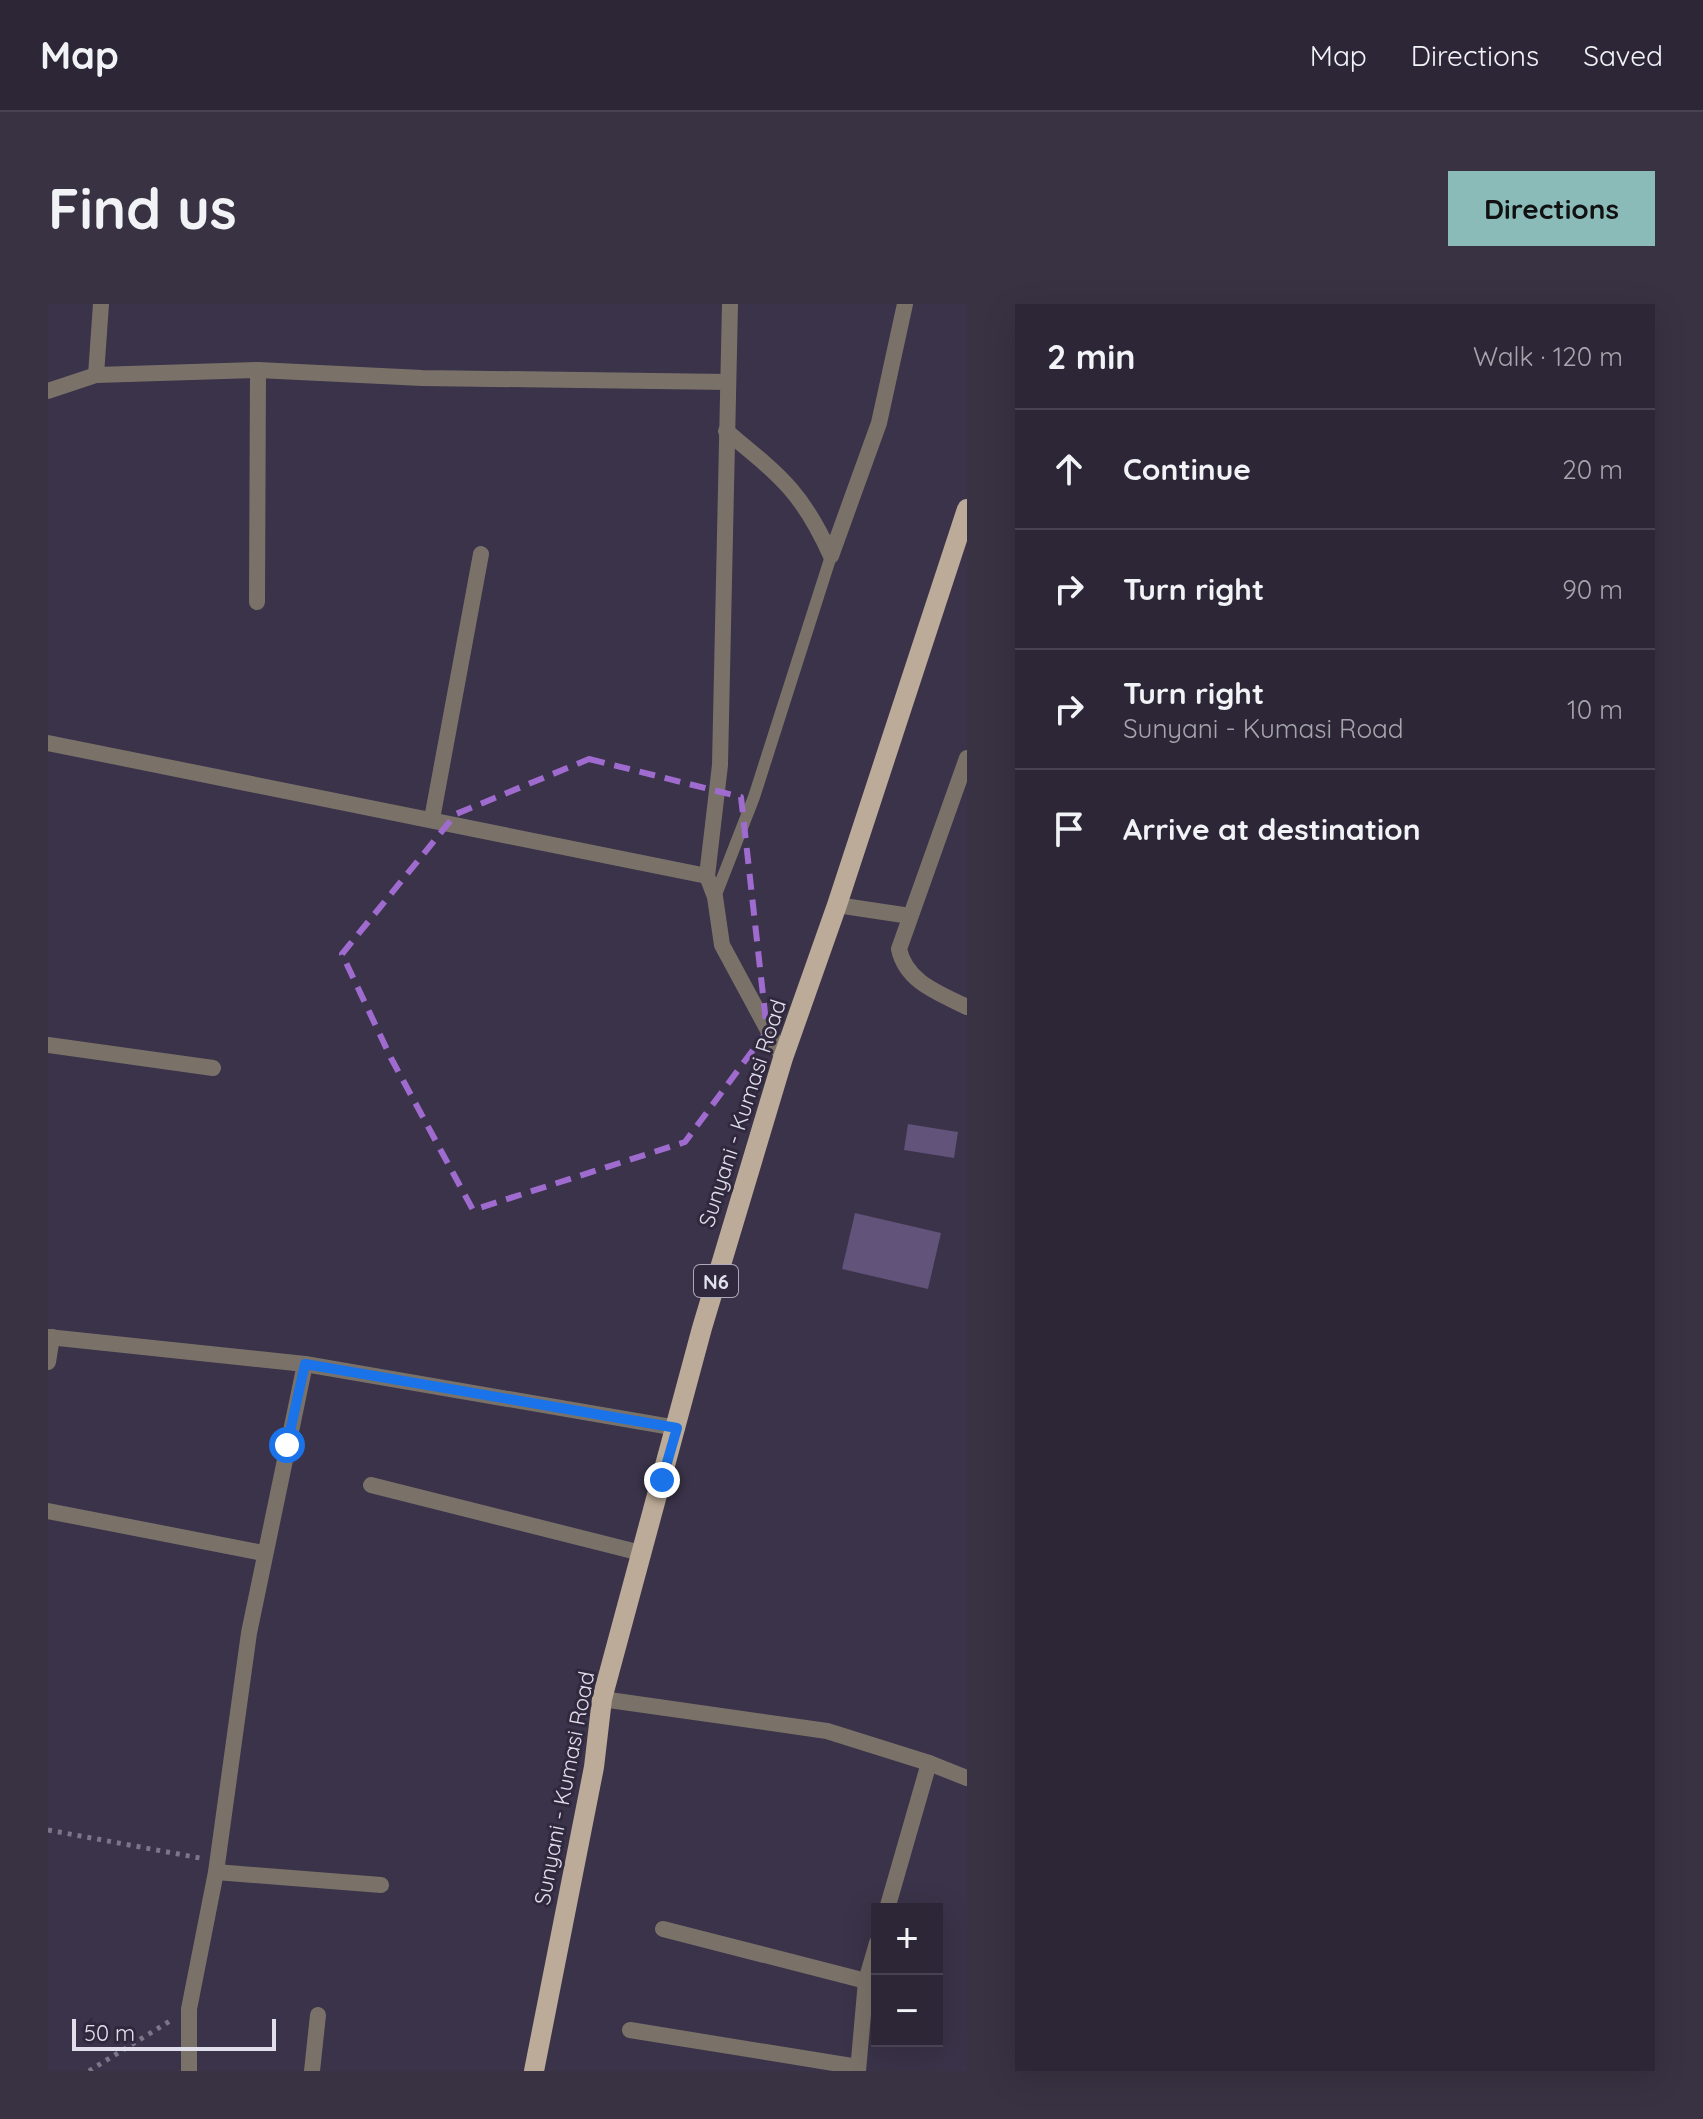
<!DOCTYPE html>
<html lang="en">
<head>
<meta charset="utf-8">
<style>
	body { margin:0; font-family:Quicksand,sans-serif; background:#383242; color:#f1f3f6 }
	.controls { position:absolute; right:24px; bottom:24px; display:grid; overflow:hidden; border-radius:0px; box-shadow:0 8px 32px #0002 }
	.controls button { width:72px; height:72px; display:grid; place-items:center; padding:0; border:0; border-bottom:2px solid #484352; background:#2c2637; color:#f1f3f6; font:40px sans-serif }
	.scale { position:absolute; left:24px; bottom:20px; width:204px; box-sizing:border-box; padding-left:8px; border:4px solid #e2dfed; border-top:0; font-size:22px; line-height:28px; white-space:nowrap; color:#e2dfed; -webkit-text-stroke:6px #30293e; paint-order:stroke }
	.stop { position:absolute; width:24px; height:24px; margin:-18px; border:6px solid #1a73e8; border-radius:50%; background:#fff }
	.stop.end { background:#1a73e8; border-color:#fff; box-shadow:0 2px 8px #0008 }
	.list { margin:0; padding:0; list-style:none }
	h2 { display:flex; justify-content:space-between; align-items:center; height:104px; margin:0; padding:0 32px; font-size:34px }
	h2 small { font-size:26px; font-weight:400; color:#a6a5ad }
	.list li { display:grid; grid-template-columns:52px 1fr auto; gap:24px; align-items:center; box-sizing:border-box; height:120px; padding:0 32px; border-top:2px solid #484352 }
	.list b { display:block; font-size:30px; white-space:nowrap }
	.list p { margin:0; font-size:26px; white-space:nowrap; color:#a6a5ad }
	.list em { font-size:26px; font-style:normal; color:#a6a5ad }
	.icon { flex:none; width:44px; height:44px; fill:none; stroke:currentColor; stroke-width:2; stroke-linecap:round; stroke-linejoin:round }
	.map { position:relative; flex:none; width:919px; height:1767px; overflow:hidden; border-radius:0px }
	header { display:flex; align-items:center; gap:48px; box-sizing:border-box; height:112px; padding:0 40px; background:#2c2637; border-bottom:2px solid #484352 }
	header strong { font-size:38px }
	nav { display:flex; gap:44px; margin-inline-start:auto; font-size:28px }
	.intro { display:flex; align-items:center; justify-content:space-between; box-sizing:border-box; height:192px; padding:0 48px }
	h1 { margin:0; font-size:56px }
	.button { padding:20px 36px; border-radius:0px; background:#8bbbb9; color:#111; font-size:28px; font-weight:700 }
	main { display:flex; gap:48px; padding:0 48px }
	aside { flex:1; background:#2c2637; border-radius:0px; box-shadow:0 8px 32px #0002 }
	.map>svg:first-child { display:block }
	.building { fill:#615379 }
	.lines { fill:none; stroke-linecap:round; stroke-linejoin:round }
	.path { stroke:#7c7689; stroke-width:5; stroke-dasharray:4 6; stroke-linecap:butt }
	.lane { stroke:#7a7269; stroke-width:12 }
	.street { stroke:#7a7269; stroke-width:16 }
	.primary { stroke:#bcab98; stroke-width:20 }
	.route { stroke:#1a73e8; stroke-width:10 }
	.marked { fill:none; stroke:#9f6bcf; stroke-width:6; stroke-dasharray:16 10; stroke-linejoin:round }
	.labels { text-anchor:middle; dominant-baseline:central; stroke-width:6; stroke-linejoin:round; paint-order:stroke }
	.shield { fill:#30293e; stroke:#ada8b8; stroke-width:2 }
	.shield-label { font-size:20px; font-weight:bold; fill:#e2dfed }
	.street-label { font-size:22px; fill:#e2dfed; stroke:#30293e }
</style>
</head>
<body>
<header>
<strong>Map</strong>
<nav><a>Map</a><a>Directions</a><a>Saved</a></nav>
</header>
<div class="intro"><h1>Find us</h1><a class="button">Directions</a></div>
<main>
<div class="map">
<svg width="919" height="1767" viewBox="0 0 919 1767">
	<rect width="100%" height="100%" fill="#3a3349"/>
	<g class="building">
		<path d="M860 820 910 828 906 854 856 846Z"/>
		<path d="M807 909 893 929 880 985 794 965Z"/>
	</g>
	<g class="lines">
		<g class="path">
			<path d="M0 1526 152 1554"/>
			<path d="M41 1767 122 1717"/>
		</g>
		<path class="lane" d="M667 593 706 493 783 252"/>
		<g class="street">
			<path d="M682 0 672 461 659 572 667 593 674 641 735 754"/>
			<path d="M48 71 53 0"/>
			<path d="M0 87 48 71 210 66 374 74 680 78"/>
			<path d="M678 127C731 171 754 187 783 252L831 119 857 0"/>
			<path d="M209 298 210 66"/>
			<path d="M0 439 659 572"/>
			<path d="M919 454 851 645C858 678 891 689 919 703"/>
			<path d="M384 515 433 250"/>
			<path d="M789 601 862 612"/>
			<path d="M0 741 165 764"/>
			<path d="M0 1033 257 1060 629 1124"/>
			<path d="M0 1058 4 1033"/>
			<path d="M323 1181 593 1249"/>
			<path d="M0 1207 215 1249"/>
			<path d="M554 1395 779 1427 881 1459 839 1605"/>
			<path d="M881 1459 919 1474"/>
			<path d="M168 1568 333 1581"/>
			<path d="M615 1625 818 1677"/>
			<path d="M582 1726 810 1763"/>
			<path d="M141 1767V1705L168 1568 201 1329 257 1060"/>
			<path d="M264 1767 270 1711"/>
			<path d="M810 1767 818 1677 829 1639"/>
		</g>
		<path class="primary" d="M486 1767 546 1463 554 1395 654 1024 735 754 789 601 919 205"/>
	</g>
	<g class="lines">
		<path class="route" d="M239 1141 257 1060 629 1124 614 1176"/>
	</g>
	<path class="marked" d="M541 455 693 493 719 727 637 838 425 906 343 754 294 650 408 510Z"/>
	<g class="labels">
		<rect class="shield" x="646" y="961" width="44" height="32" rx="6"/>
		<g class="shield-label">
			<text x="668" y="977">N6</text>
		</g>
		<g class="street-label">
			<text transform="translate(694 809) rotate(-72)">Sunyani - Kumasi Road</text>
			<text transform="translate(516 1484) rotate(-79)">Sunyani - Kumasi Road</text>
		</g>
	</g>
</svg>
<div class="controls">
<button>+</button>
<button>−</button>
</div>
<div class="scale">50 m</div>
<div class="stop" style="left:239px;top:1141px"></div>
<div class="stop end" style="left:614px;top:1176px"></div>
</div>
<aside>
<h2>2 min<small>Walk · 120 m</small></h2>
<ul class="list">
<li><svg class="icon" aria-label="ahead" viewBox="0 0 24 24"><path d="M12 20V5M6 11l6-6 6 6"/></svg><div><b>Continue</b></div><em>20 m</em></li>
<li><svg class="icon" aria-label="right" viewBox="0 0 24 24"><path d="M7 20v-9h11M14 6l5 5-5 5"/></svg><div><b>Turn right</b></div><em>90 m</em></li>
<li><svg class="icon" aria-label="right" viewBox="0 0 24 24"><path d="M7 20v-9h11M14 6l5 5-5 5"/></svg><div><b>Turn right</b><p>Sunyani - Kumasi Road</p></div><em>10 m</em></li>
<li><svg class="icon" aria-label="arrive" viewBox="0 0 24 24"><path d="M6 21V4h12l-3 4 3 4H6"/></svg><div><b>Arrive at destination</b></div></li>
</ul>
</aside>
</main>
</body>
</html>
